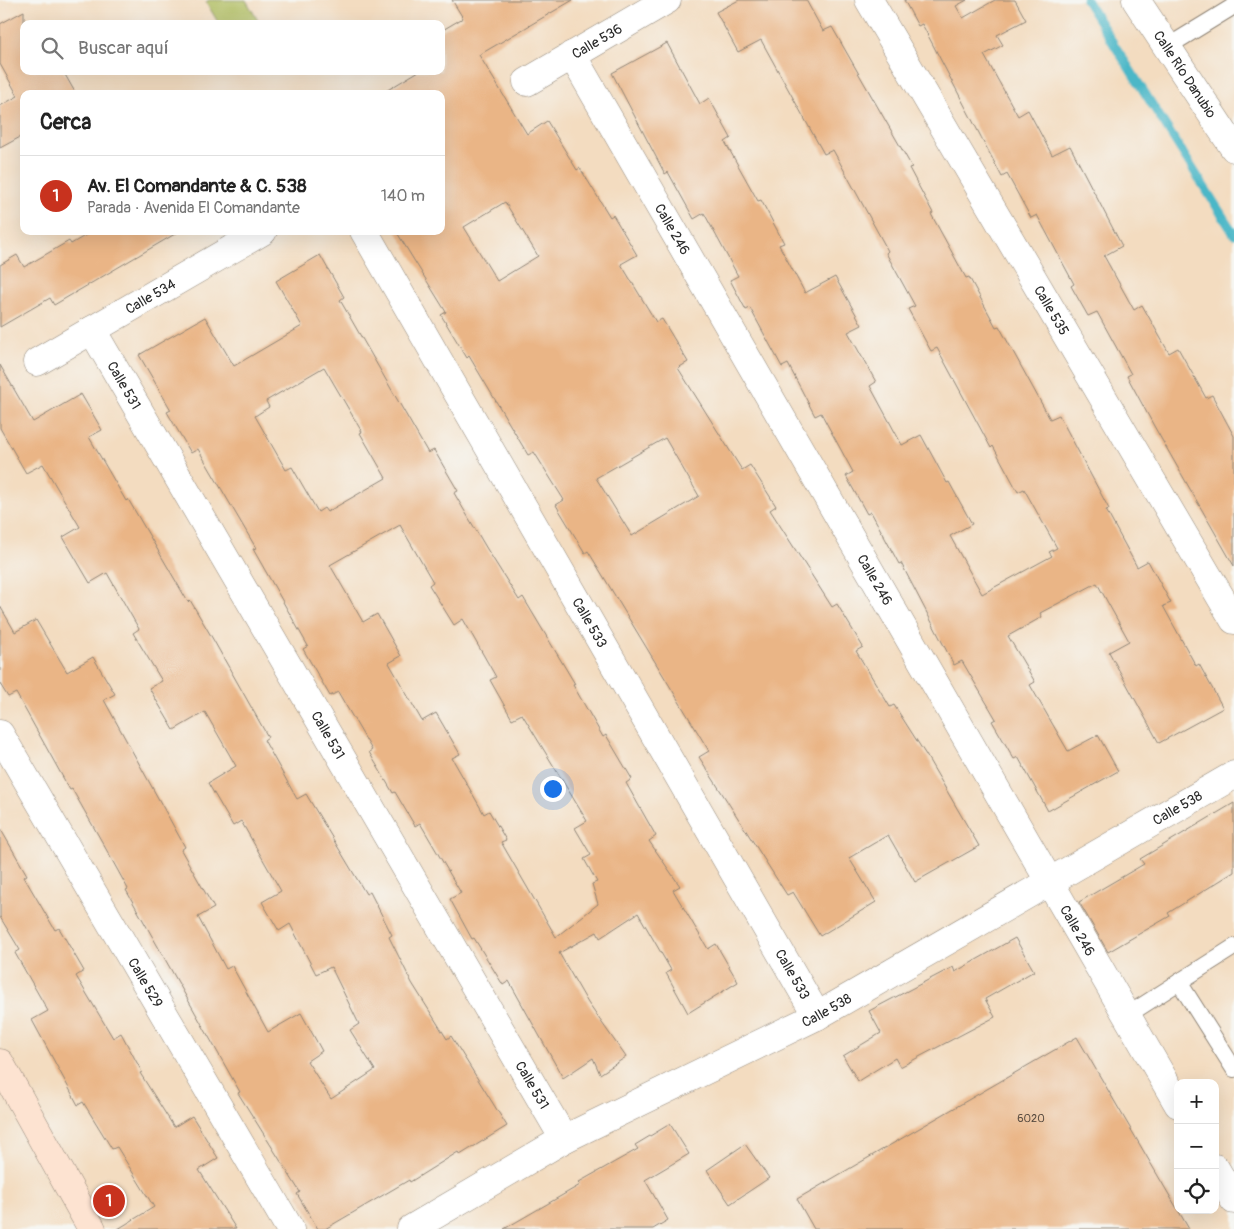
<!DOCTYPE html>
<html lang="es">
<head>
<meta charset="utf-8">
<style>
	body { margin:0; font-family:Pangolin,sans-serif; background:#f6f6f6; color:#222 }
	.controls { position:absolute; right:15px; bottom:15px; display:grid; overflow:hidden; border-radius:10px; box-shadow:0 5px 20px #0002 }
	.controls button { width:45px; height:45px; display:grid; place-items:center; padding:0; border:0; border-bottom:1px solid #e0e0e0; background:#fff; color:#222; font:25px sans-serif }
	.you { position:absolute; left:552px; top:788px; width:18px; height:18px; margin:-12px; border:4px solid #fff; border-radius:50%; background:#1a73e8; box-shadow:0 0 0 8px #1a73e833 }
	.badge { display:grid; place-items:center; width:32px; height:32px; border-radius:50%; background:#c8321e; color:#fff; font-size:16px; font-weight:700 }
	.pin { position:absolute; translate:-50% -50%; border:2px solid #fff; box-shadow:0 1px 5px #0006 }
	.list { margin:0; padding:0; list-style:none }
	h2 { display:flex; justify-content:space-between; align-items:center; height:65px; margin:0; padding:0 20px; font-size:21px }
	h2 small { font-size:16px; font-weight:400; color:#767676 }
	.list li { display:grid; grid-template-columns:32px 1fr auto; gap:15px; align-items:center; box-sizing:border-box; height:80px; padding:0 20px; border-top:1px solid #e0e0e0 }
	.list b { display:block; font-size:19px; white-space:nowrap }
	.list p { margin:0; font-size:16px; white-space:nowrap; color:#767676 }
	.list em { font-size:16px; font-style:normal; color:#767676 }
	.icon { flex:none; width:28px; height:28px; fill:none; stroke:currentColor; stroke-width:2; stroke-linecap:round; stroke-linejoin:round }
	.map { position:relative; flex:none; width:1234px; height:1229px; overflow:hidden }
	.search { position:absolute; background:#fff; box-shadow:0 5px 20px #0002; left:20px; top:20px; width:425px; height:55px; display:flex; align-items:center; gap:12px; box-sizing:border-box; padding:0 18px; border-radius:10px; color:#767676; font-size:19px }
	.panel { position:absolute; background:#fff; box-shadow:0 5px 20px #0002; left:20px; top:90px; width:425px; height:145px; border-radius:10px }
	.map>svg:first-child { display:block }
	.green { fill:#aebb5d; stroke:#6c7344 }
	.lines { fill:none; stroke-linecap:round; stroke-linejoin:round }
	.stream { stroke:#4bb7c7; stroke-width:9 }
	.building { fill:#eab586; fill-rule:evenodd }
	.lane-casing { stroke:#8f8476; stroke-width:18 }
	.street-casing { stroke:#8f8476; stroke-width:29 }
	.secondary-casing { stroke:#8f8476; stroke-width:29 }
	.lane { stroke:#fff; stroke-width:16 }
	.street { stroke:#fff; stroke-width:28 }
	.secondary { stroke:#fde3d1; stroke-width:28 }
	.labels { text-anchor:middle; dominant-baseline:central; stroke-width:4; stroke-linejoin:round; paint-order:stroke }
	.number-label { font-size:11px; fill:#5b4e42 }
	.street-label { font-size:14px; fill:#2b2b2b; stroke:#f6f6f2 }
</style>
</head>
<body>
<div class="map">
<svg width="1234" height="1229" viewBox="0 0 1234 1229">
	<rect width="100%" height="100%" fill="#f6f6f2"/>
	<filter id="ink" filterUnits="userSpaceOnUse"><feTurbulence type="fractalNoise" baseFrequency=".02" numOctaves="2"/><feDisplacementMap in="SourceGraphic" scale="10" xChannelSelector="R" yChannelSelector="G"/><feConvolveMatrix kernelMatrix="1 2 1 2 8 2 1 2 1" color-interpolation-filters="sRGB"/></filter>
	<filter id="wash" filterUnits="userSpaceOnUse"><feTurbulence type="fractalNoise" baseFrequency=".0096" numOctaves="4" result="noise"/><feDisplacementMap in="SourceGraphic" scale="20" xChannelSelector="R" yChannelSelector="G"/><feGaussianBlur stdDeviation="1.12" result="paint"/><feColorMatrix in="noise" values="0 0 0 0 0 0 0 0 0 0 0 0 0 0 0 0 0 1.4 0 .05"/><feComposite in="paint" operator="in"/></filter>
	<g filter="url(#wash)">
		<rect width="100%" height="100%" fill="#f3dcc0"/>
		<path class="green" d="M209 0H246L260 24H219L206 2Z"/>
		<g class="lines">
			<path class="stream" d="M1086 0 1234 234"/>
		</g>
		<g id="blocks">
			<g class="building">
				<path d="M452 0H573L479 55 527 134 547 121 577 170 580 168 610 217 613 215 637 255 621 264 656 322 662 319 688 362 678 368 742 470 750 465 776 506 770 510 832 607 837 604 863 647 856 651 890 707 894 705 926 755 979 846 915 882 888 835 849 858 876 902 820 936 793 892 787 895 699 757 709 751 588 551 585 553 556 505 564 500 534 452 528 455 469 356 467 358 441 315 446 312 396 231H441V94H381L419 71H441V31L463 18ZM505 202 538 256 497 281 464 227ZM665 438 699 496 632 536 596 478Z"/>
				<path d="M739 0H806L823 31 832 27 912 167 909 168 933 213 931 214 966 278 969 277 996 327 999 326 1050 419 1059 415 1109 509 1106 510 1137 567 1148 561 1171 603 1163 606 1196 666 1199 664 1223 708 1159 743 1109 652 1129 641 1097 583 1040 613 1042 617 1008 636 1035 682 1030 685 1068 751 1098 735 1118 771 1048 811 1018 757 1014 759 992 721 996 719 962 661 954 665 901 563 899 564 871 512 867 514 846 476 853 472 821 413 815 416 788 364 782 367 750 308 746 310 730 280 738 276 704 213 694 219 668 172 665 174 612 73 667 43 700 104 709 98 731 138 725 142 758 201 761 200 784 243 779 245 805 293 835 277 862 325 848 332 876 382 870 386 902 445 921 435 947 483 949 482 972 524 950 536 982 594 1052 556 1049 552 1057 548 1024 489 1018 492 993 446 991 448 937 348 931 351 908 309 915 306 886 253 888 251 833 150 824 154 761 40 738 52 716 12Z"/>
				<path d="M904 0H967L956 6 963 18 995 0H1015L1026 20 997 35 1003 45 984 55 1018 116 1028 110 1052 155 1070 146 1122 246 1104 256 1134 310 1142 305 1169 353 1178 348 1206 398 1212 395 1234 436V566L1154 426 1127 376 1131 374 1097 312 1088 316 1071 286 1074 284 1037 215 1031 218 1007 174 1002 177 922 24 918 26Z"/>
				<path d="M24 11V71H63L76 94H24V135L0 148V106L18 96 0 64V24Z"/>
				<path d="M93 231H180L54 305 50 298 0 327V265L17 255 24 267 69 241 71 244Z"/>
				<path d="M320 255 344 297 340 300 428 453 434 450 458 491 454 493 487 549 519 600 523 597 575 684 573 685 603 737 606 735 632 779 626 783 656 836 649 841 680 886 673 890 708 949 716 944 738 982 688 1013 666 973 671 970 638 913 600 938 597 932 559 953 588 1003 626 1057 600 1074 593 1058 563 1078 509 981 503 985 474 938 472 939 450 899 461 893 420 823 415 826 395 792 393 793 369 752 372 750 338 692 330 696 303 649 308 646 253 549 256 548 198 449 191 453 167 412 171 410 139 355 205 317 234 366 302 326 276 281ZM324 367 362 432 360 433 386 478 327 512 324 508 318 512 292 467 286 470 255 416 269 407 266 401ZM400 525 433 582 429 585 454 625 463 619 496 677 490 680 512 719 522 714 587 821 575 828 591 855 584 859 597 882 592 884 598 904 556 937 501 842 506 840 489 811 484 814 452 758 460 754 436 713 422 721 389 663 401 656 377 614 363 622 330 565Z"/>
				<path d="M0 365 33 422 81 394 102 430 89 437 126 501 128 499 188 602 190 600 214 641 268 737 264 740 297 799 306 794 366 894 370 892 392 935 389 937 412 983 447 1039 451 1036 507 1126 460 1155 458 1152 410 1182 409 1180 325 1229H318L297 1194 300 1192 238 1093 240 1092 126 890 128 889 101 840 72 789 70 790 16 693 8 697 0 684V606L15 632 36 620 67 672 93 657 115 694 104 700 185 847 181 850 214 908 198 917 226 969 232 966 268 1032 301 1013 322 1051 307 1061 331 1099 375 1070 350 1030 359 1024 331 967 316 974 290 924 279 931 262 902 281 891 241 821 233 826 208 783 236 766 205 712 174 730 149 688 162 681 133 633 139 629 107 573 90 583 63 537 80 527 43 464 26 473 0 428Z"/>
				<path d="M1234 803V872L1168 913 1170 916 1108 952 1079 902 1144 864 1140 859Z"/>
				<path d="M0 828 27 875 24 877 55 930 59 928 84 971 76 976 113 1038 121 1033 142 1072 140 1073 174 1127 192 1116 218 1158 199 1170 236 1229H118L154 1207 117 1147 112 1149 83 1102 78 1105 32 1020 48 1011 15 953 20 950 0 917Z"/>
				<path d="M1015 938 1034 971 985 999 995 1017 900 1067 895 1058 858 1081 843 1056 881 1033 869 1011 953 967 955 972Z"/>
				<path d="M1077 1037 1189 1229H814L797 1199Z"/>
				<path d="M670 1124 689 1154 645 1180 668 1220 653 1229H504L580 1185 579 1182 638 1149 635 1145Z"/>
				<path d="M745 1144 769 1178 730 1204 707 1170Z"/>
			</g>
		</g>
	</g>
	<g filter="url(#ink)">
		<use href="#blocks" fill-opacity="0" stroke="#8f8476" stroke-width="1"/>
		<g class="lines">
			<defs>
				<g id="lane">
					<path d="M1167 47 1234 6"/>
					<path d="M1179 982 1234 947"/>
					<path d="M1126 1016 1179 982 1234 1069"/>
				</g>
				<g id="street">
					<path id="s1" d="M869 0 1234 620"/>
					<path id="s2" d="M1136 0 1234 148"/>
					<path id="s3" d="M572 55 1178 1104"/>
					<path id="s4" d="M527 82 667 0"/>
					<path id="s5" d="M364 231 817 1016"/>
					<path id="s6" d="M92 330 564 1139"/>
					<path id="s7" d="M37 362 263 231"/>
					<path id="s8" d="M0 734 290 1229"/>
					<path d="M1215 1168 1234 1200"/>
					<path id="s9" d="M411 1229 564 1139 817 1016 1234 775"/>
				</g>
				<path id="secondary" d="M0 1063 92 1229"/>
			</defs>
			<use href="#lane" class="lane-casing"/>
			<use href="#street" class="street-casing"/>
			<use href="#secondary" class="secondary-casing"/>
			<use href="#lane" class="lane"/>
			<use href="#street" class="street"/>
			<use href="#secondary" class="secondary"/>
		</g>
	</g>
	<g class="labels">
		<g class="number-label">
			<text x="1031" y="1118">6020</text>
		</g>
		<g class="street-label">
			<text stroke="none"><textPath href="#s4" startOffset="81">Calle 536</textPath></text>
			<text stroke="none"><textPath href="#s2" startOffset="89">Calle Río Danubio</textPath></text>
			<text stroke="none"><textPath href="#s3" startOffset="201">Calle 246</textPath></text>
			<text stroke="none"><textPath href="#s7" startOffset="131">Calle 534</textPath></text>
			<text stroke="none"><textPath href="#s1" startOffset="360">Calle 535</textPath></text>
			<text stroke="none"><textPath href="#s6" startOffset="64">Calle 531</textPath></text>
			<text stroke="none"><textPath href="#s3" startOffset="606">Calle 246</textPath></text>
			<text stroke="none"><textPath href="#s5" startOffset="452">Calle 533</textPath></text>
			<text stroke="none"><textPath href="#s6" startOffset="469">Calle 531</textPath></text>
			<text stroke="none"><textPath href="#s9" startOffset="875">Calle 538</textPath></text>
			<text stroke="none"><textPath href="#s3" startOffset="1011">Calle 246</textPath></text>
			<text stroke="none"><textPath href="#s5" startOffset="858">Calle 533</textPath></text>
			<text stroke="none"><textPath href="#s8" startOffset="288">Calle 529</textPath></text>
			<text stroke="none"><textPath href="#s9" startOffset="470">Calle 538</textPath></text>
			<text stroke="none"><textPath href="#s6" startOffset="874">Calle 531</textPath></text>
		</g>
	</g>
</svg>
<div class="controls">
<button>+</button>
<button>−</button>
<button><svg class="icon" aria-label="locate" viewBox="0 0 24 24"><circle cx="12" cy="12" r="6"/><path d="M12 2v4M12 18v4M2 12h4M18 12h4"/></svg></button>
</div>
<div class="you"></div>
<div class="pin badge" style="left:109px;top:1201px">1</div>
<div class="search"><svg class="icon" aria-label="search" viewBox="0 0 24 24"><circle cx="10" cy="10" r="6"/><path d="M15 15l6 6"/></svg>Buscar aquí</div>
<section class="panel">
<h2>Cerca<small></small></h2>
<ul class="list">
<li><span class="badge">1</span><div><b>Av. El Comandante &amp; C. 538</b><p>Parada · Avenida El Comandante</p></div><em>140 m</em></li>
</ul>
</section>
</div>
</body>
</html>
